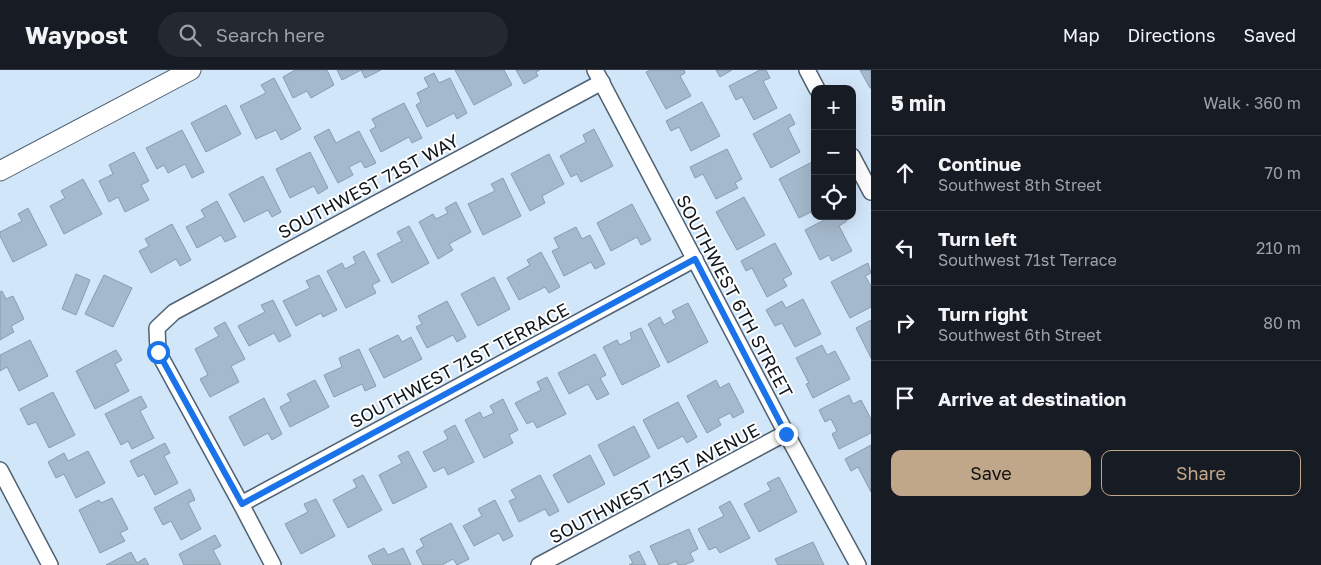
<!DOCTYPE html>
<html lang="en">
<head>
<meta charset="utf-8">
<style>
	body { margin:0; font-family:"Golos Text",sans-serif; background:#242831; color:#f1f3f6 }
	.controls { position:absolute; right:15px; top:15px; display:grid; overflow:hidden; border-radius:10px; box-shadow:0 5px 20px #0002 }
	.controls button { width:45px; height:45px; display:grid; place-items:center; padding:0; border:0; border-bottom:1px solid #363941; background:#171b24; color:#f1f3f6; font:25px sans-serif }
	.stop { position:absolute; width:15px; height:15px; margin:-11px; border:4px solid #1a73e8; border-radius:50%; background:#fff }
	.stop.end { background:#1a73e8; border-color:#fff; box-shadow:0 1px 5px #0008 }
	.list { margin:0; padding:0; list-style:none }
	h2 { display:flex; justify-content:space-between; align-items:center; height:65px; margin:0; padding:0 20px; font-size:21px }
	h2 small { font-size:16px; font-weight:400; color:#9ea1a6 }
	.list li { display:grid; grid-template-columns:32px 1fr auto; gap:15px; align-items:center; box-sizing:border-box; height:75px; padding:0 20px; border-top:1px solid #363941 }
	.list b { display:block; font-size:19px; white-space:nowrap }
	.list p { margin:0; font-size:16px; white-space:nowrap; color:#9ea1a6 }
	.list em { font-size:16px; font-style:normal; color:#9ea1a6 }
	.actions { display:flex; gap:10px; padding:15px 20px }
	.actions a { flex:1; padding:11px 0; border:1px solid #c0a789; border-radius:10px; text-align:center; font-size:18px; color:#c0a789 }
	.actions .main { background:#c0a789; color:#111 }
	.icon { flex:none; width:28px; height:28px; fill:none; stroke:currentColor; stroke-width:2; stroke-linecap:round; stroke-linejoin:round }
	.map { position:relative; flex:none; width:871px; height:495px; overflow:hidden }
	header { display:flex; align-items:center; gap:30px; box-sizing:border-box; height:70px; padding:0 25px; background:#171b24; border-bottom:1px solid #363941 }
	header strong { font-size:24px }
	nav { display:flex; gap:28px; margin-inline-start:auto; font-size:18px }
	.search { width:350px; height:45px; background:#242831; display:flex; align-items:center; gap:12px; box-sizing:border-box; padding:0 18px; border-radius:28px; color:#9ea1a6; font-size:19px }
	main { display:flex }
	aside { flex:1; background:#171b24 }
	.map>svg:first-child { display:block }
	.building { fill:#a5b9cc; stroke:#899cae }
	.lines { fill:none; stroke-linecap:round; stroke-linejoin:round }
	.minor-casing { stroke:#4f6172; stroke-width:18 }
	.tertiary-casing { stroke:#4f6172; stroke-width:21 }
	.minor { stroke:#fff; stroke-width:15 }
	.tertiary { stroke:#fff; stroke-width:19 }
	.route { stroke:#1a73e8; stroke-width:6 }
	.labels { text-anchor:middle; dominant-baseline:central; stroke-width:4; stroke-linejoin:round; paint-order:stroke }
	.street-label { font-size:18px; fill:#10181e; stroke:#fff }
</style>
</head>
<body>
<header>
<strong>Waypost</strong>
<div class="search"><svg class="icon" aria-label="search" viewBox="0 0 24 24"><circle cx="10" cy="10" r="6"/><path d="M15 15l6 6"/></svg>Search here</div>
<nav><a>Map</a><a>Directions</a><a>Saved</a></nav>
</header>
<main>
<div class="map">
<svg width="871" height="495" viewBox="0 0 871 495">
	<rect width="100%" height="100%" fill="#d2e6fa"/>
	<g class="building">
		<path d="M295 0H327L334 15 311 28 307 21 293 28 283 7Z"/>
		<path d="M337 0H381L365 8 361 0 342 10Z"/>
		<path d="M455 0H504L512 15 474 35Z"/>
		<path d="M516 0H540L536 2 538 6 524 14Z"/>
		<path d="M651 0H684L685 3 680 6 691 26 666 39 646 2Z"/>
		<path d="M716 0H732L720 7Z"/>
		<path d="M760 0H766L770 8 763 11 777 38 754 50 742 27 736 30 729 16Z"/>
		<path d="M860 0H871V18H870Z"/>
		<path d="M434 3 439 13 450 8 467 43 457 49 454 43 427 57 416 35 421 32 417 23 429 17 424 8Z"/>
		<path d="M274 8 301 59 281 70 276 60 256 69 240 36 266 23 261 15Z"/>
		<path d="M702 32 720 66 691 81 679 57 671 61 666 51Z"/>
		<path d="M404 33 422 68 412 73 409 67 381 82 370 60 376 57 372 49Z"/>
		<path d="M226 35 241 64 206 82 191 53Z"/>
		<path d="M790 44 795 54 788 58 800 82 771 98 753 64Z"/>
		<path d="M329 59 336 73 359 61 376 93 365 98 361 91 349 97 353 105 338 113 314 67Z"/>
		<path d="M594 59 613 96 581 112 577 104 571 107 560 86 586 72 583 65Z"/>
		<path d="M182 60 204 102 192 108 185 94 168 103 164 95 157 99 146 78Z"/>
		<path d="M727 79 742 109 735 113 738 118 716 129 703 104 695 108 690 97Z"/>
		<path d="M134 82 149 111 141 115 149 130 125 142 118 127 109 132 99 111 113 104 109 95Z"/>
		<path d="M310 82 328 118 318 124 314 116 290 128 276 99Z"/>
		<path d="M549 84 564 114 542 126 545 133 530 141 511 104Z"/>
		<path d="M814 91 815 140 799 148 779 109Z"/>
		<path d="M263 106 281 142 272 147 268 140 244 152 229 124Z"/>
		<path d="M503 108 521 146 483 165 468 134 495 121 491 114Z"/>
		<path d="M83 109 102 144 64 164 50 136 65 128 61 121Z"/>
		<path d="M744 127 765 165 737 180 716 142Z"/>
		<path d="M217 131 236 167 225 172 221 165 197 178 186 157 205 147 201 140Z"/>
		<path d="M456 132 471 162 449 174 453 180 438 189 419 152 433 144 436 149 448 143 445 138Z"/>
		<path d="M632 134 651 170 641 175 637 167 611 181 597 153Z"/>
		<path d="M28 138 47 175 13 192 0 166V162L22 151 18 144Z"/>
		<path d="M832 146H845L847 151 839 156 852 181 832 191 829 185 820 190 805 160Z"/>
		<path d="M172 154 191 190 180 196 176 189 151 203 139 181 149 176 145 169Z"/>
		<path d="M409 156 429 193 392 213 377 184 402 171 397 162Z"/>
		<path d="M576 157 582 169 590 165 605 194 595 199 591 192 564 206 552 181 559 178 554 168Z"/>
		<path d="M775 173 792 204 783 209 787 216 767 227 752 198 746 201 741 191Z"/>
		<path d="M364 181 380 211 372 215 376 223 346 238 327 201 342 193 345 199 356 193 353 187Z"/>
		<path d="M541 182 560 217 549 223 545 217 519 230 507 208 530 195 527 190Z"/>
		<path d="M868 193 871 203 865 206 871 216V237L850 248 831 212Z"/>
		<path d="M76 204 90 210 76 245 62 239Z"/>
		<path d="M104 205 132 218 113 257 85 244Z"/>
		<path d="M319 205 337 240 323 247 321 243 296 256 283 231 310 218 306 211Z"/>
		<path d="M494 207 510 239 478 256 461 224Z"/>
		<path d="M2 221 6 229 13 226 24 249 11 256 14 262 0 270V222Z"/>
		<path d="M803 229 821 264 795 277 782 253 775 256 766 240 782 231 786 238Z"/>
		<path d="M273 230 291 266 279 272 274 263 249 276 238 256 265 242 261 235Z"/>
		<path d="M447 231 466 267 457 272 453 265 427 278 416 257 422 254 418 246Z"/>
		<path d="M688 233 708 272 668 293 648 254 660 247 664 255 676 248 672 241Z"/>
		<path d="M871 250V288L856 258Z"/>
		<path d="M225 252 245 289 231 296 239 312 210 327 200 309 208 305 195 279 219 266 214 258Z"/>
		<path d="M641 258 660 296 622 315 603 277 617 270 620 275 632 269 630 263Z"/>
		<path d="M398 265 402 272 411 267 422 289 384 308 369 279Z"/>
		<path d="M30 270 48 306 19 321 7 297 0 301V285Z"/>
		<path d="M822 275 827 285 835 281 850 309 813 328 806 314 809 313 796 288Z"/>
		<path d="M359 279 376 316 365 321 362 314 334 327 324 305 342 297 339 288Z"/>
		<path d="M116 280 122 290 115 294 129 321 95 339 76 301Z"/>
		<path d="M595 284 606 305 600 308 609 324 597 330 588 314 569 324 558 303Z"/>
		<path d="M547 307 566 344 537 358 533 351 527 354 515 333 541 320 537 312Z"/>
		<path d="M315 310 329 337 290 357 280 337 291 331 287 324Z"/>
		<path d="M716 310 720 318 729 313 744 342 733 348 730 343 718 349 721 355 707 363 687 326Z"/>
		<path d="M53 322 75 365 49 378 36 352 28 355 20 339Z"/>
		<path d="M849 325 853 334 861 330 871 349V363L839 379 832 364 837 361 831 349 825 352 819 340Z"/>
		<path d="M141 326 147 337 140 341 154 368 132 379 128 371 121 375 105 344Z"/>
		<path d="M264 328 282 364 272 370 268 363 244 376 229 347Z"/>
		<path d="M503 329 518 360 509 365 513 373 484 388 465 350 480 342 483 348 494 343 490 336Z"/>
		<path d="M678 332 697 367 687 373 683 366 658 379 643 350Z"/>
		<path d="M455 355 474 392 448 405 444 397 434 402 423 382 448 369 444 361Z"/>
		<path d="M634 356 650 387 614 406 598 375Z"/>
		<path d="M165 373 170 383 164 386 178 413 155 425 144 404 138 407 130 391Z"/>
		<path d="M871 375V422L858 397 851 401 845 389Z"/>
		<path d="M88 381 105 413 76 428 64 404 56 408 48 392 64 383 68 391Z"/>
		<path d="M408 381 427 417 393 434 379 405 402 393 398 386Z"/>
		<path d="M590 385 605 414 568 433 553 405Z"/>
		<path d="M363 405 382 440 348 458 333 430 357 417 353 410Z"/>
		<path d="M540 405 559 441 549 446 545 439 519 452 509 431 516 428 511 420Z"/>
		<path d="M779 407 797 442 759 462 744 434 771 420 767 413Z"/>
		<path d="M190 419 195 430 188 433 201 459 181 470 171 451 163 455 154 438Z"/>
		<path d="M112 428 128 459 120 463 125 471 100 483 79 440 99 430 101 433Z"/>
		<path d="M316 429 335 466 301 484 285 454 308 442 304 434Z"/>
		<path d="M495 430 513 466 503 471 499 463 474 476 463 456 482 446 478 439Z"/>
		<path d="M730 431 750 468 720 483 716 477 709 480 698 459 724 446 719 437Z"/>
		<path d="M451 453 469 489 457 495 453 489 442 495H423L416 481 424 476 420 469Z"/>
		<path d="M689 459 698 479 690 483 694 491 684 495H678L676 491 667 495H659L650 476Z"/>
		<path d="M215 465 221 476 213 480 221 495H184L179 484Z"/>
		<path d="M813 472 824 495H778L775 489Z"/>
		<path d="M384 478 388 485 403 478 411 495H373L368 486Z"/>
		<path d="M639 481 646 495H629L633 493 629 486Z"/>
		<path d="M131 482 137 493 145 488 149 495H106Z"/>
	</g>
	<g class="lines">
		<defs>
			<g id="minor">
				<path d="M595 0 786 363 858 495"/>
				<path d="M807 0 817 19"/>
				<path d="M852 86 871 122"/>
				<path d="M0 400 50 495"/>
				<path d="M241 434 695 189"/>
				<path d="M273 495 241 434 158 282 157 258 174 242 602 12"/>
				<path d="M539 495 786 363"/>
			</g>
			<path id="tertiary" d="M0 101 191 0"/>
		</defs>
		<use href="#minor" class="minor-casing"/>
		<use href="#tertiary" class="tertiary-casing"/>
		<use href="#minor" class="minor"/>
		<use href="#tertiary" class="tertiary"/>
	</g>
	<g class="lines">
		<path class="route" d="M158 282 242 434 695 189 786 364"/>
	</g>
	<g class="labels">
		<g class="street-label">
			<text transform="translate(368 116) rotate(-28)">SOUTHWEST 71ST WAY</text>
			<text transform="translate(735 226) rotate(62)">SOUTHWEST 6TH STREET</text>
			<text transform="translate(459 295) rotate(-28)">SOUTHWEST 71ST TERRACE</text>
			<text transform="translate(654 413) rotate(-28)">SOUTHWEST 71ST AVENUE</text>
		</g>
	</g>
</svg>
<div class="controls">
<button>+</button>
<button>−</button>
<button><svg class="icon" aria-label="locate" viewBox="0 0 24 24"><circle cx="12" cy="12" r="6"/><path d="M12 2v4M12 18v4M2 12h4M18 12h4"/></svg></button>
</div>
<div class="stop" style="left:158px;top:282px"></div>
<div class="stop end" style="left:786px;top:364px"></div>
</div>
<aside>
<h2>5 min<small>Walk · 360 m</small></h2>
<ul class="list">
<li><svg class="icon" aria-label="ahead" viewBox="0 0 24 24"><path d="M12 20V5M6 11l6-6 6 6"/></svg><div><b>Continue</b><p>Southwest 8th Street</p></div><em>70 m</em></li>
<li><svg class="icon" aria-label="left" viewBox="0 0 24 24"><path d="M17 20v-9H6M10 6l-5 5 5 5"/></svg><div><b>Turn left</b><p>Southwest 71st Terrace</p></div><em>210 m</em></li>
<li><svg class="icon" aria-label="right" viewBox="0 0 24 24"><path d="M7 20v-9h11M14 6l5 5-5 5"/></svg><div><b>Turn right</b><p>Southwest 6th Street</p></div><em>80 m</em></li>
<li><svg class="icon" aria-label="arrive" viewBox="0 0 24 24"><path d="M6 21V4h12l-3 4 3 4H6"/></svg><div><b>Arrive at destination</b></div></li>
</ul>
<div class="actions"><a class="main">Save</a><a>Share</a></div>
</aside>
</main>
</body>
</html>
